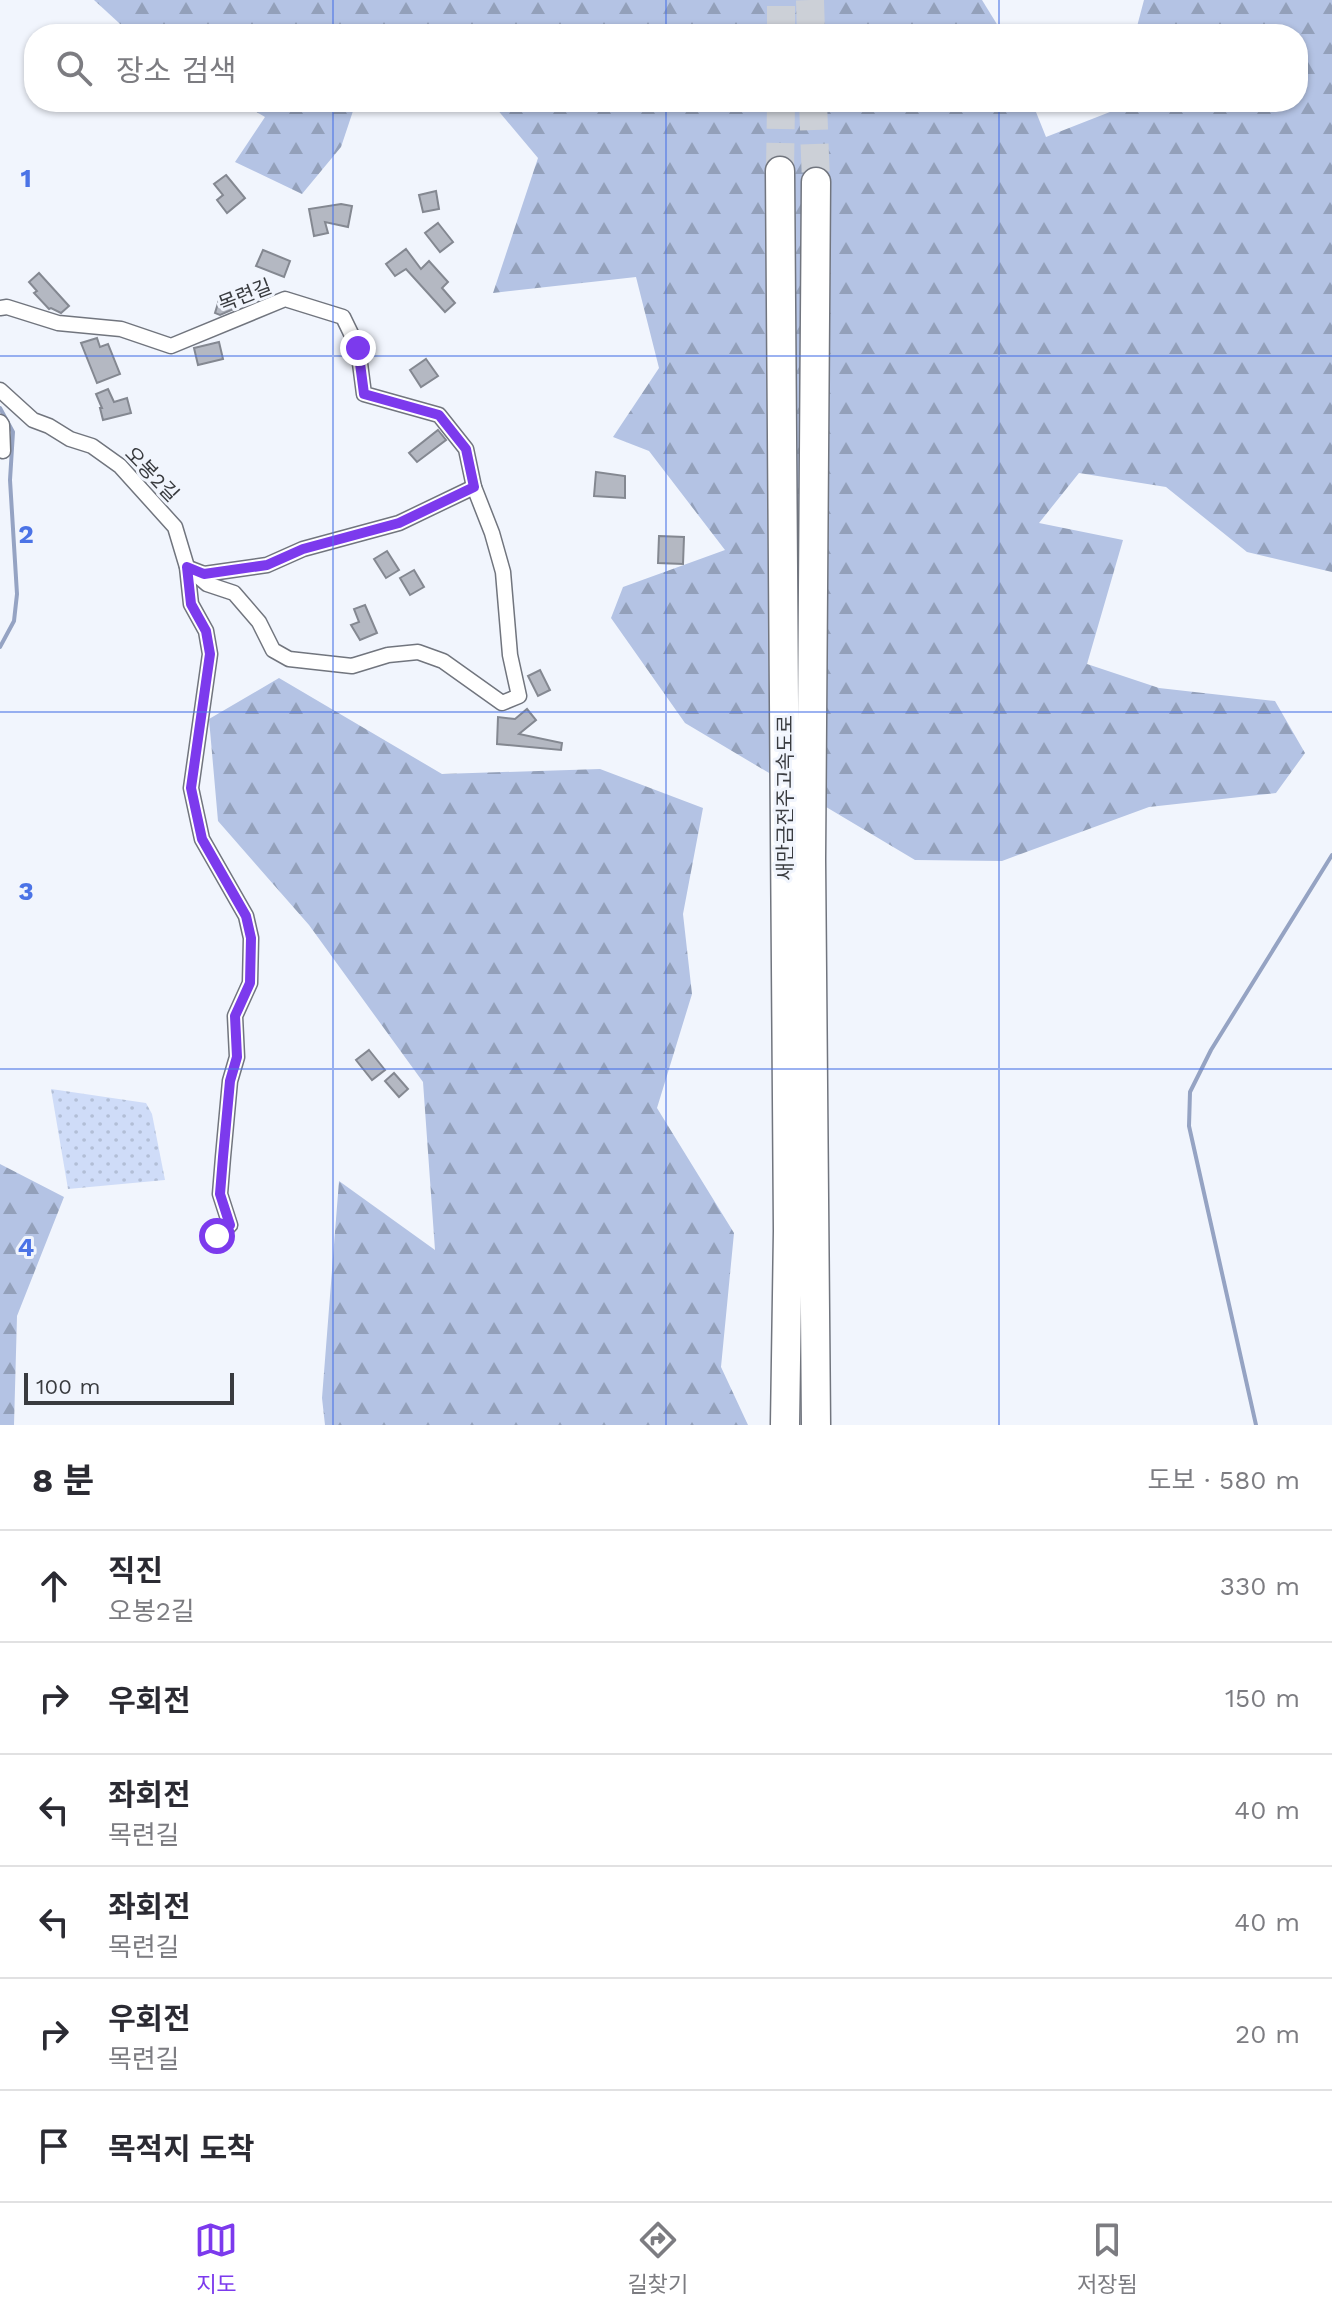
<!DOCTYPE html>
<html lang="ko">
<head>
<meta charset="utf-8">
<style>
	body { margin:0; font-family:"Work Sans","Noto Sans KR",sans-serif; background:#f7f7f7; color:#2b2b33 }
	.scale { position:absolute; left:24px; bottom:20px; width:210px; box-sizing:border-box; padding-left:8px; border:4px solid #393b3f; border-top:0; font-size:22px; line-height:28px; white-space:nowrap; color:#393b3f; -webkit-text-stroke:6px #f1f5fd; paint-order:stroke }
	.stop { position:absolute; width:24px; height:24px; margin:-18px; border:6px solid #7c3aed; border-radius:50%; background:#fff }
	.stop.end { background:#7c3aed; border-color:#fff; box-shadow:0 2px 8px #0008 }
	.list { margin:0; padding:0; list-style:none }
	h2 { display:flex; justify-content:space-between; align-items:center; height:104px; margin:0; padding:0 32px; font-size:34px }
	h2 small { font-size:26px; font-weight:400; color:#7c7c81 }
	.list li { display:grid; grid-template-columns:52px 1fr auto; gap:24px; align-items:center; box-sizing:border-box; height:112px; padding:0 32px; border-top:2px solid #e1e1e2 }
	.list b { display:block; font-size:30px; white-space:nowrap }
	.list p { margin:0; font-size:26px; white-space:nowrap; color:#7c7c81 }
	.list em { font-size:26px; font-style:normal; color:#7c7c81 }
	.icon { flex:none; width:44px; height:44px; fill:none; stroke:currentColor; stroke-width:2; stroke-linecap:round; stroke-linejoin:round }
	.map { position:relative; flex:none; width:1332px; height:1425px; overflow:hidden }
	.search { position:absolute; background:#fff; box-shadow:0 2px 6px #0004; left:24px; right:24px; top:24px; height:88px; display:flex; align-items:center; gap:20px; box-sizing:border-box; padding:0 28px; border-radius:32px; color:#7c7c81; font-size:30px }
	.sheet { height:776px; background:#fff }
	nav { display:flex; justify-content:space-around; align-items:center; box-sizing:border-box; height:112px; border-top:2px solid #e1e1e2; background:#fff; font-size:22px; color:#7c7c81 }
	nav a { display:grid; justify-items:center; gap:4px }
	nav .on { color:#7c3aed }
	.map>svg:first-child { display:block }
	.grass { fill:url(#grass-dots) }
	.forest { fill:url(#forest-firs) }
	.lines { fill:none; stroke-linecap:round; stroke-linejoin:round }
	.stream { stroke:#95a3c3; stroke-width:4 }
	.building { fill:#b4b8c2; stroke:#848891; stroke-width:2 }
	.motorway-tunnel { stroke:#ccd0d7; stroke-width:28; stroke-dasharray:28 14; stroke-linecap:butt }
	.minor-casing { stroke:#71757e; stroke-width:17 }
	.motorway-casing { stroke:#71757e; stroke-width:31 }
	.minor { stroke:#fff; stroke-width:14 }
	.motorway { stroke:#fff; stroke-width:28 }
	.route { stroke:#7c3aed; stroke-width:10 }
	.grid { fill:none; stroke:#4b73e6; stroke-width:2; stroke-opacity:0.55 }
	.labels { text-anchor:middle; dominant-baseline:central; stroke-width:6; stroke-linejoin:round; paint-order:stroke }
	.street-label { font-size:20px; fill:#393b3f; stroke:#f1f5fd }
	.grid-label { font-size:26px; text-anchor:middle; font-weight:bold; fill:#4b73e6; stroke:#f1f5fd; stroke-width:6; stroke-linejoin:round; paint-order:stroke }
</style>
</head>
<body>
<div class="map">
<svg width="1332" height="1425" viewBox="0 0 1332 1425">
	<defs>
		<pattern id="grass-dots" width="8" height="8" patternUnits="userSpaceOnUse" patternTransform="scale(2)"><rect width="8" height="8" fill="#cfdcf8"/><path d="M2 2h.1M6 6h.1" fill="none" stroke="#b2bed6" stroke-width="1.8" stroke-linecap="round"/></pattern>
		<pattern id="forest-firs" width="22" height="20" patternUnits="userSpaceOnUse" patternTransform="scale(2)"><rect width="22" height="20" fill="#b4c3e4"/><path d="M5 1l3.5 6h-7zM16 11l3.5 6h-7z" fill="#93a0ba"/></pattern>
	</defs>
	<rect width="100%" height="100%" fill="#f1f5fd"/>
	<path class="grass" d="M51 1089 146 1103 152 1114 165 1180 68 1189Z"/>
	<g class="forest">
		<path d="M94 0H982L1003 34H131Z"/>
		<path d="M1144 0H1332V572L1247 552 1166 487 1079 473 1039 523 1123 540 1087 664 1159 688 1275 701 1305 753 1276 793 1149 807 1002 861 915 860 685 723 611 618 623 587 725 550 649 451 613 437 659 368 636 277 493 293 538 158 491 102H1032L1046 137 1115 110 1118 102H1298V34H1135Z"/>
		<path d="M240 102H356L341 147 302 194 235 162 265 117Z"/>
		<path d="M279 678 442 774 600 769 703 808 683 914 692 994 657 1108 734 1233 721 1367 748 1425H325L322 1398 339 1181 435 1250 423 1082 309 925 218 821 209 719Z"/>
		<path d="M0 1164 64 1197 17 1316 14 1425H0Z"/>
	</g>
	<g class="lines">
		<g class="stream">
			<path d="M0 408 13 432 10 480 17 594 14 621 0 647"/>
			<path d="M1256 1425 1189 1126 1190 1092 1211 1050 1332 855"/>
		</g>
	</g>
	<g class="building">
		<path d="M226 175 245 198 227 213 217 200 223 195 214 184Z"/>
		<path d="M436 191 439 209 423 212 419 195Z"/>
		<path d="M341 204 352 206 348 227 325 222 328 233 314 236 309 209Z"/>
		<path d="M438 223 453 242 440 252 425 233Z"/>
		<path d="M406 249 421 269 429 261 448 282 442 288 455 303 445 312 406 269 395 276 386 264Z"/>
		<path d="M263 250 290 261 284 277 256 266Z"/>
		<path d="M39 273 69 306 61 313 51 308 49 309 34 293 37 291 29 282Z"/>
		<path d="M219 300 237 305 236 308 220 315 215 313Z"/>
		<path d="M97 338 100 347 108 344 120 374 97 383 81 343Z"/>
		<path d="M219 342 223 359 198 365 194 348Z"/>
		<path d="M426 359 438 376 421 387 410 370Z"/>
		<path d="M108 389 114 402 127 398 131 413 103 420 100 408H102L96 394Z"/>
		<path d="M438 430 446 440 417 462 409 453Z"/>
		<path d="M596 472 625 476V498L594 496Z"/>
		<path d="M659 536 684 537 683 564 658 563Z"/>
		<path d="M387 551 399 570 386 578 374 559Z"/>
		<path d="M414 570 424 587 410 595 400 578Z"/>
		<path d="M365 605 377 633 360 640 351 625 359 622 354 609Z"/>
		<path d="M540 670 550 690 538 696 528 676Z"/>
		<path d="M527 709 536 720 519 734 562 743 561 750 497 744 498 717 515 719Z"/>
		<path d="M369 1050 385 1070 372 1080 356 1060Z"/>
		<path d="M394 1073 408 1089 399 1097 385 1081Z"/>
	</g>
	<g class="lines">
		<g class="motorway-tunnel">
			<path d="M810 0 811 34"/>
			<path d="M781 34V0"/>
			<path d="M813 102 816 182"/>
			<path d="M780 171 781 102"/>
		</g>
		<defs>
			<g id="minor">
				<path d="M0 308 7 307 58 323 121 329 171 346 285 299 343 317 358 348 364 394 439 415 466 449 474 487 492 533 503 572 510 655 519 696 502 703 443 661 418 652 388 655 352 666 289 659 273 650 259 622 234 593 207 584 187 567"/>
				<path d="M0 390 33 420 49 426 70 439 92 446 120 466 175 527 187 567 191 604 206 631 210 654 191 788 202 839 246 916 251 938 250 983 235 1016 237 1057 230 1081 223 1157 220 1194 230 1225 217 1236"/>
				<path d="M0 422 2 425 3 451"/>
				<path d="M191 569 204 574 267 565 303 549 399 523 474 487"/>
			</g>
			<g id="motorway">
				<path d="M780 171 788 1231 785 1425"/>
				<path d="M816 182 811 859 816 1425"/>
			</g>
		</defs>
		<use href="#minor" class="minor-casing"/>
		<use href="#motorway" class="motorway-casing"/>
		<use href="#minor" class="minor"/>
		<use href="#motorway" class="motorway"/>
	</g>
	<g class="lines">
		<path class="route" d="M217 1236 230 1225 220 1194 223 1157 230 1081 237 1057 235 1016 250 983 251 938 246 916 202 839 191 788 210 654 206 631 191 604 187 567 204 574 267 565 303 549 399 523 474 487 466 449 439 415 364 394 358 348"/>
	</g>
	<path class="grid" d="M333 0V34M666 0V34M999 0V34M333 102V1425M666 102V1425M999 102V1425M0 356H1332M0 712H1332M0 1069H1332"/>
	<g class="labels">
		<g class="street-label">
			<text transform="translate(245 295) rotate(-21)">목련길</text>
			<text transform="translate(152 474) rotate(46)">오봉2길</text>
			<text transform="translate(785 798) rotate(-90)">새만금전주고속도로</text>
		</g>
	</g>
	<g class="grid-label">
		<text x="26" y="187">1</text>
		<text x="26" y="543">2</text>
		<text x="26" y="900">3</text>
		<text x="26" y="1256">4</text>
	</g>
</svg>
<div class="scale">100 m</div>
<div class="stop" style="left:217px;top:1236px"></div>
<div class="stop end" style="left:358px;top:348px"></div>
<div class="search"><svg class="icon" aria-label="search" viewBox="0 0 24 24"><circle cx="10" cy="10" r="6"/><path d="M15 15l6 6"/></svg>장소 검색</div>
</div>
<section class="sheet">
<h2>8 분<small>도보 · 580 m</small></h2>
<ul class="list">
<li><svg class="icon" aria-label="ahead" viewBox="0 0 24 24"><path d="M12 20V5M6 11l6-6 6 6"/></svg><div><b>직진</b><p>오봉2길</p></div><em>330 m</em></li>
<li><svg class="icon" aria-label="right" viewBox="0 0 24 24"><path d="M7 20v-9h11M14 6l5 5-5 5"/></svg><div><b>우회전</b></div><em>150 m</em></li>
<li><svg class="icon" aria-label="left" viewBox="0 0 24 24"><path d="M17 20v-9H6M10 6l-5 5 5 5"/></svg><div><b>좌회전</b><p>목련길</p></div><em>40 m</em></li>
<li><svg class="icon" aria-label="left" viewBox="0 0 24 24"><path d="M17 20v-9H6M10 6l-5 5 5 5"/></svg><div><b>좌회전</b><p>목련길</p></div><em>40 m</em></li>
<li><svg class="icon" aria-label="right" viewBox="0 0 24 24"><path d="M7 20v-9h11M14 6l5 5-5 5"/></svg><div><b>우회전</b><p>목련길</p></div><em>20 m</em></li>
<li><svg class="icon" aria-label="arrive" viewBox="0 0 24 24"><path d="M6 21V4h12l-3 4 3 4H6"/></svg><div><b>목적지 도착</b></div></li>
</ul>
</section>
<nav>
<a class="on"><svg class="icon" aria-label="map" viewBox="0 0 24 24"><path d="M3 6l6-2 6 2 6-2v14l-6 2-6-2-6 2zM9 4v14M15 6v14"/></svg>지도</a>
<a><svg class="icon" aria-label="directions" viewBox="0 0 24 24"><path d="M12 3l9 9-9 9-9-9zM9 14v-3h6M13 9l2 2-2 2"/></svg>길찾기</a>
<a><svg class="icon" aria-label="saved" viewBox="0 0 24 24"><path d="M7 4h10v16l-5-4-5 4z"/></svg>저장됨</a>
</nav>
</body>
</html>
